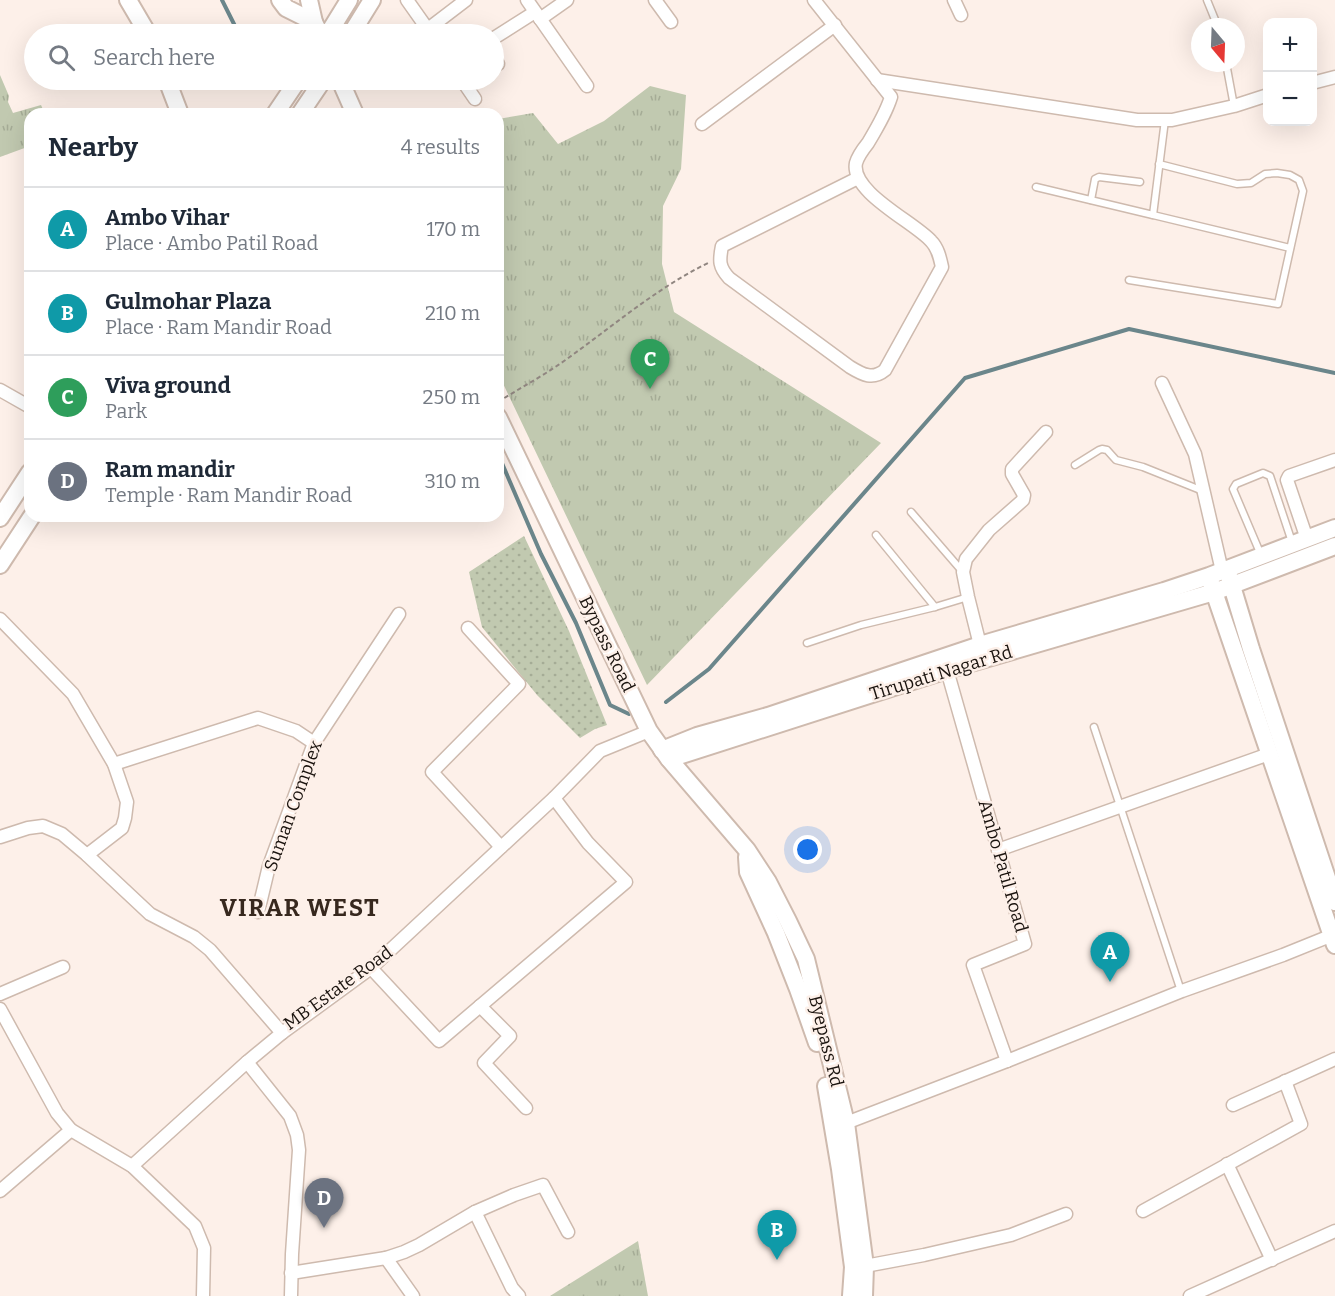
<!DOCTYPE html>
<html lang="en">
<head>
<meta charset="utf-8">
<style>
	body { margin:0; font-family:Bitter,serif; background:#f2f2f3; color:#1f2937 }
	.controls { position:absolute; right:18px; top:18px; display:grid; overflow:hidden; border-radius:12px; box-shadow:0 6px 24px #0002 }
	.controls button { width:54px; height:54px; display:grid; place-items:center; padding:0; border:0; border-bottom:2px solid #e0e1e3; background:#fff; color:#1f2937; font:30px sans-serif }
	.compass { position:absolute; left:1191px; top:18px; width:54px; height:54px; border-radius:50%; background:#fff; box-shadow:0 6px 24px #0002; rotate:161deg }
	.you { position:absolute; left:808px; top:850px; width:21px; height:21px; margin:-15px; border:4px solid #fff; border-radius:50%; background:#1a73e8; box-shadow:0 0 0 9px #1a73e833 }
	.badge { display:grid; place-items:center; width:39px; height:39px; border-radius:50%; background:#7c3aed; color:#fff; font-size:20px; font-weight:700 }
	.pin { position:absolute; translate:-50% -50px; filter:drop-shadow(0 2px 3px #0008) }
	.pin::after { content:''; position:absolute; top:32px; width:21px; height:18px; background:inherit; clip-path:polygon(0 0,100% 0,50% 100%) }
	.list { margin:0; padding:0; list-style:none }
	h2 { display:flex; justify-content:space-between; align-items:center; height:78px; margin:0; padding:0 24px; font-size:26px }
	h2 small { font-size:20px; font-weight:400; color:#747a83 }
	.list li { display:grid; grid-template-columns:39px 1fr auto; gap:18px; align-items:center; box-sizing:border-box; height:84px; padding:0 24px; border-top:2px solid #e0e1e3 }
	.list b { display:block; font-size:22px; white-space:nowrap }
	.list p { margin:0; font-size:20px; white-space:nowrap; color:#747a83 }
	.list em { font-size:20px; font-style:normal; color:#747a83 }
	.icon { flex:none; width:33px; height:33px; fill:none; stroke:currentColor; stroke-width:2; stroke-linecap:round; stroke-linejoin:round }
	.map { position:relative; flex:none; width:1335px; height:1296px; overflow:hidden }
	.search { position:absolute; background:#fff; box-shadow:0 6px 24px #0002; left:24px; top:24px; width:480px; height:66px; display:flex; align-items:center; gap:15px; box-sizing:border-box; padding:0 21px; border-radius:33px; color:#747a83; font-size:22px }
	.panel { position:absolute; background:#fff; box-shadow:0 6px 24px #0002; left:24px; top:108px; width:480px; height:414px; border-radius:18px }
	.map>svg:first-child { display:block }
	.grass { fill:url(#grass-tufts) }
	.garden { fill:url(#garden-dots) }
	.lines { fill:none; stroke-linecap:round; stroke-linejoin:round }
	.stream { stroke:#6b868b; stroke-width:4 }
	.lane-casing { stroke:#cebaae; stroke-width:9 }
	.street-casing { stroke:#cebaae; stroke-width:15 }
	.secondary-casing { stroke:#cebaae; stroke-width:20 }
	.path { stroke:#908680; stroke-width:2; stroke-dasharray:4.5 3; stroke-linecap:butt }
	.lane { stroke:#fff; stroke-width:6 }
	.street { stroke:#fff; stroke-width:12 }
	.secondary { stroke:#fff; stroke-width:16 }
	.labels { text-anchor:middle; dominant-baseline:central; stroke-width:5; stroke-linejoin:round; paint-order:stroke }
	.street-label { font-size:18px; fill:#1a130e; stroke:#fdf0e9 }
	.district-label { font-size:24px; font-weight:bold; letter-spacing:1.5px; fill:#37281e; stroke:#fdf0e9 }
</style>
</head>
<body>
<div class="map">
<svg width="1335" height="1296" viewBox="0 0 1335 1296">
	<defs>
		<pattern id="grass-tufts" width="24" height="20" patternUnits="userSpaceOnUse" patternTransform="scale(1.5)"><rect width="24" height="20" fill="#c1c9b0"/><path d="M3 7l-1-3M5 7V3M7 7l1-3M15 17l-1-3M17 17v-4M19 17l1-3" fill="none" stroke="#a5ac96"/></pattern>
		<pattern id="garden-dots" width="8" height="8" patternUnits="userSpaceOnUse" patternTransform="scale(1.5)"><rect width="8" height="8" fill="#c1c9b0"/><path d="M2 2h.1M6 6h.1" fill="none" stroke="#a5ac96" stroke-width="1.8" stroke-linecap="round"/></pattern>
	</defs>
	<rect width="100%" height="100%" fill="#fdf0e9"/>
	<g class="grass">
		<path d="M0 75 9 96 8 102 13 113 41 105 45 114H30V146L0 157Z"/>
		<path d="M650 86 686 95 681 169 663 206 662 264 674 312 881 443 647 685 498 373V119L533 113 558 144 604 121Z"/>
		<path d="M638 1241 648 1296H550Z"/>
	</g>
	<path class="garden" d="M524 536 569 631 607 725 595 729 580 738 537 695 482 627 469 572Z"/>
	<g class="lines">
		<g class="stream">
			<path d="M222 0 239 34"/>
			<path d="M498 454 541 554 576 623 610 705 629 714"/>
			<path d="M666 702 709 669 965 378 1129 329 1335 373"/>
		</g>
		<defs>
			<g id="lane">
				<path d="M1207 0 1218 27"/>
				<path d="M1226 63 1234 106"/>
				<path d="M1036 187 1153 215 1165 120"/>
				<path d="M1091 200 1095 179 1099 177 1140 182"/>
				<path d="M1153 215 1290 248"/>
				<path d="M1129 280 1278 304 1303 191 1299 180 1290 175 1277 173 1265 174 1251 183 1237 184 1159 164"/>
				<path d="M1075 465 1099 450 1102 449 1107 450 1116 460 1143 467 1203 491"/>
				<path d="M911 512 962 571"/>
				<path d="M876 535 935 607"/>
				<path d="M1261 555 1233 489 1236 484 1263 473 1270 476 1292 542"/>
				<path d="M807 643 861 625 935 607 968 597"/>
				<path d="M1094 727 1181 991"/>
			</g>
			<g id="street">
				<path d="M407 0 431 34"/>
				<path d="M527 0 587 86"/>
				<path d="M655 0 671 22"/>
				<path d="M814 0 891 97C886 113 877 128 868 143 864 148 858 156 856 163 850 192 914 222 931 241 938 248 940 258 942 267L885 370C873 380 863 375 850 367L729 278C719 267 719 261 722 246L858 178"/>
				<path d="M954 0 961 15"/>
				<path d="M540 19 567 0"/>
				<path d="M428 29 466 0"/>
				<path d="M494 38 535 12"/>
				<path d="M494 57 498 64"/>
				<path d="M462 80 475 99"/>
				<path d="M877 80 1137 120H1172L1234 106 1268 95"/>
				<path d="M1312 83 1335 77"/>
				<path d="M702 124 835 25"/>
				<path d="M1162 383 1195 454 1222 571"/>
				<path d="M0 390 30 407"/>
				<path d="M1307 539 1287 480 1289 476 1335 460"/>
				<path d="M0 619 73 694 114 764 127 802 125 818 122 828 87 855"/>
				<path d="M468 628 519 684 432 772 501 847"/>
				<path d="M982 653 968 597 963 572 966 559 989 530 1023 500 1024 495 1012 474V469L1046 432"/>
				<path d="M947 670 1025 944 973 965 1007 1061"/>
				<path d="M114 764 258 718 296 731 314 743"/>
				<path d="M0 837 28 828 43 826 62 834 87 855 150 914 194 937 210 950 282 1033"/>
				<path d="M998 850 1269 754"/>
				<path d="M258 912 269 866 314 743 399 614"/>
				<path d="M371 968 439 1041 626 882 588 843 554 798"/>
				<path d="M0 994 63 967"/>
				<path d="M480 1006 510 1036 484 1063 526 1108"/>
				<path d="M0 1009 57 1113 71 1130 132 1166 195 1226 204 1248 203 1296"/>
				<path d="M247 1062 290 1116 297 1135 299 1150 292 1254 291 1296"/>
				<path d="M1233 1105 1335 1059"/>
				<path d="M840 1123H846L1007 1061 1182 991 1283 955 1335 934"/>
				<path d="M1227 1164 1272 1260"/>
				<path d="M132 1166 247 1062 282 1033 371 968 554 798 600 751 649 731"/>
				<path d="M0 1191 71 1130"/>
				<path d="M1143 1211 1301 1124 1285 1081"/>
				<path d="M475 1212 512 1288 519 1296"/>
				<path d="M386 1258 413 1296"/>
				<path d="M865 1266 924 1255 1011 1235 1066 1214"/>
				<path d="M291 1273 386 1258 404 1252 419 1245 475 1212 514 1195 543 1185 568 1232"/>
				<path d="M1190 1296 1335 1231"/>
			</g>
			<g id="secondary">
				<path d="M128 0 148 34"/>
				<path d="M280 0 286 8 314 22"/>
				<path d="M309 0 314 22 317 28"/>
				<path d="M328 34 349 0"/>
				<path d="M351 34 372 0"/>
				<path d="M167 80 180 114"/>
				<path d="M340 80 355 114"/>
				<path d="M275 114 298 80"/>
				<path d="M300 114 323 80"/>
				<path d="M498 417 649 731 669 759 747 850 768 882 788 921 806 959 846 1123 865 1266 864 1296"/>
				<path d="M0 518 30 472"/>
				<path d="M0 565 32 516"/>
				<path d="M1229 576 1251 649 1335 902"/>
				<path d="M1211 583 1335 945"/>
				<path d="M662 750 697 736 768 716 980 645 1164 591 1209 576 1335 528"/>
				<path d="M669 759 947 670 1214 592 1335 546"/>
				<path d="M747 857 748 872 776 933 798 989 817 1043"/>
				<path d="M826 1086 840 1169 853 1267 851 1296"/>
			</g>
		</defs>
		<use href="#lane" class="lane-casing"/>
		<use href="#street" class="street-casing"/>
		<use href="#secondary" class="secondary-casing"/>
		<path class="path" d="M498 402C520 388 543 376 564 361 612 327 655 289 708 263"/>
		<use href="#lane" class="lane"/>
		<use href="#street" class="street"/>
		<use href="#secondary" class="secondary"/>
	</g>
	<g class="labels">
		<g class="street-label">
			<text transform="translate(607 644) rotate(64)">Bypass Road</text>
			<text transform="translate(941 673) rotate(-17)">Tirupati Nagar Rd</text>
			<text transform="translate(293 806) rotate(-70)">Suman Complex</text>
			<text transform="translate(1003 866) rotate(74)">Ambo Patil Road</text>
			<text transform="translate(338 988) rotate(-36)">MB Estate Road</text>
			<text transform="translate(826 1041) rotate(76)">Byepass Rd</text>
		</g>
		<g class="district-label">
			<text x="300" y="908">VIRAR WEST</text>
		</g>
	</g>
</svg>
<div class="controls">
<button>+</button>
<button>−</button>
</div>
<svg class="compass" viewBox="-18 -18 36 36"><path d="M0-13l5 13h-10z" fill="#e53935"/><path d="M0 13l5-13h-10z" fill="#747a83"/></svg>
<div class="you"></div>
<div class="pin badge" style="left:1110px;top:982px;background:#0f9aa8">A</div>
<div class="pin badge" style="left:777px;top:1260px;background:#0f9aa8">B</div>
<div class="pin badge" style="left:650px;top:389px;background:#2e9e5b">C</div>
<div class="pin badge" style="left:324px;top:1228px;background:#6b7280">D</div>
<div class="search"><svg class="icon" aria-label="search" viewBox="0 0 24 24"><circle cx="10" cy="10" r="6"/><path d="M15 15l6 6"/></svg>Search here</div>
<section class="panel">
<h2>Nearby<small>4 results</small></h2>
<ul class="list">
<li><span class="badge" style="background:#0f9aa8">A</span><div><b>Ambo Vihar</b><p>Place · Ambo Patil Road</p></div><em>170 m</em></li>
<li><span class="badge" style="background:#0f9aa8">B</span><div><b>Gulmohar Plaza</b><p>Place · Ram Mandir Road</p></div><em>210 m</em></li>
<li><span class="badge" style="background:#2e9e5b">C</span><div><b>Viva ground</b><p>Park</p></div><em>250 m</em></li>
<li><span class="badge" style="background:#6b7280">D</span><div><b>Ram mandir</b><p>Temple · Ram Mandir Road</p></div><em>310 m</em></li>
</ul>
</section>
</div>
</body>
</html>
